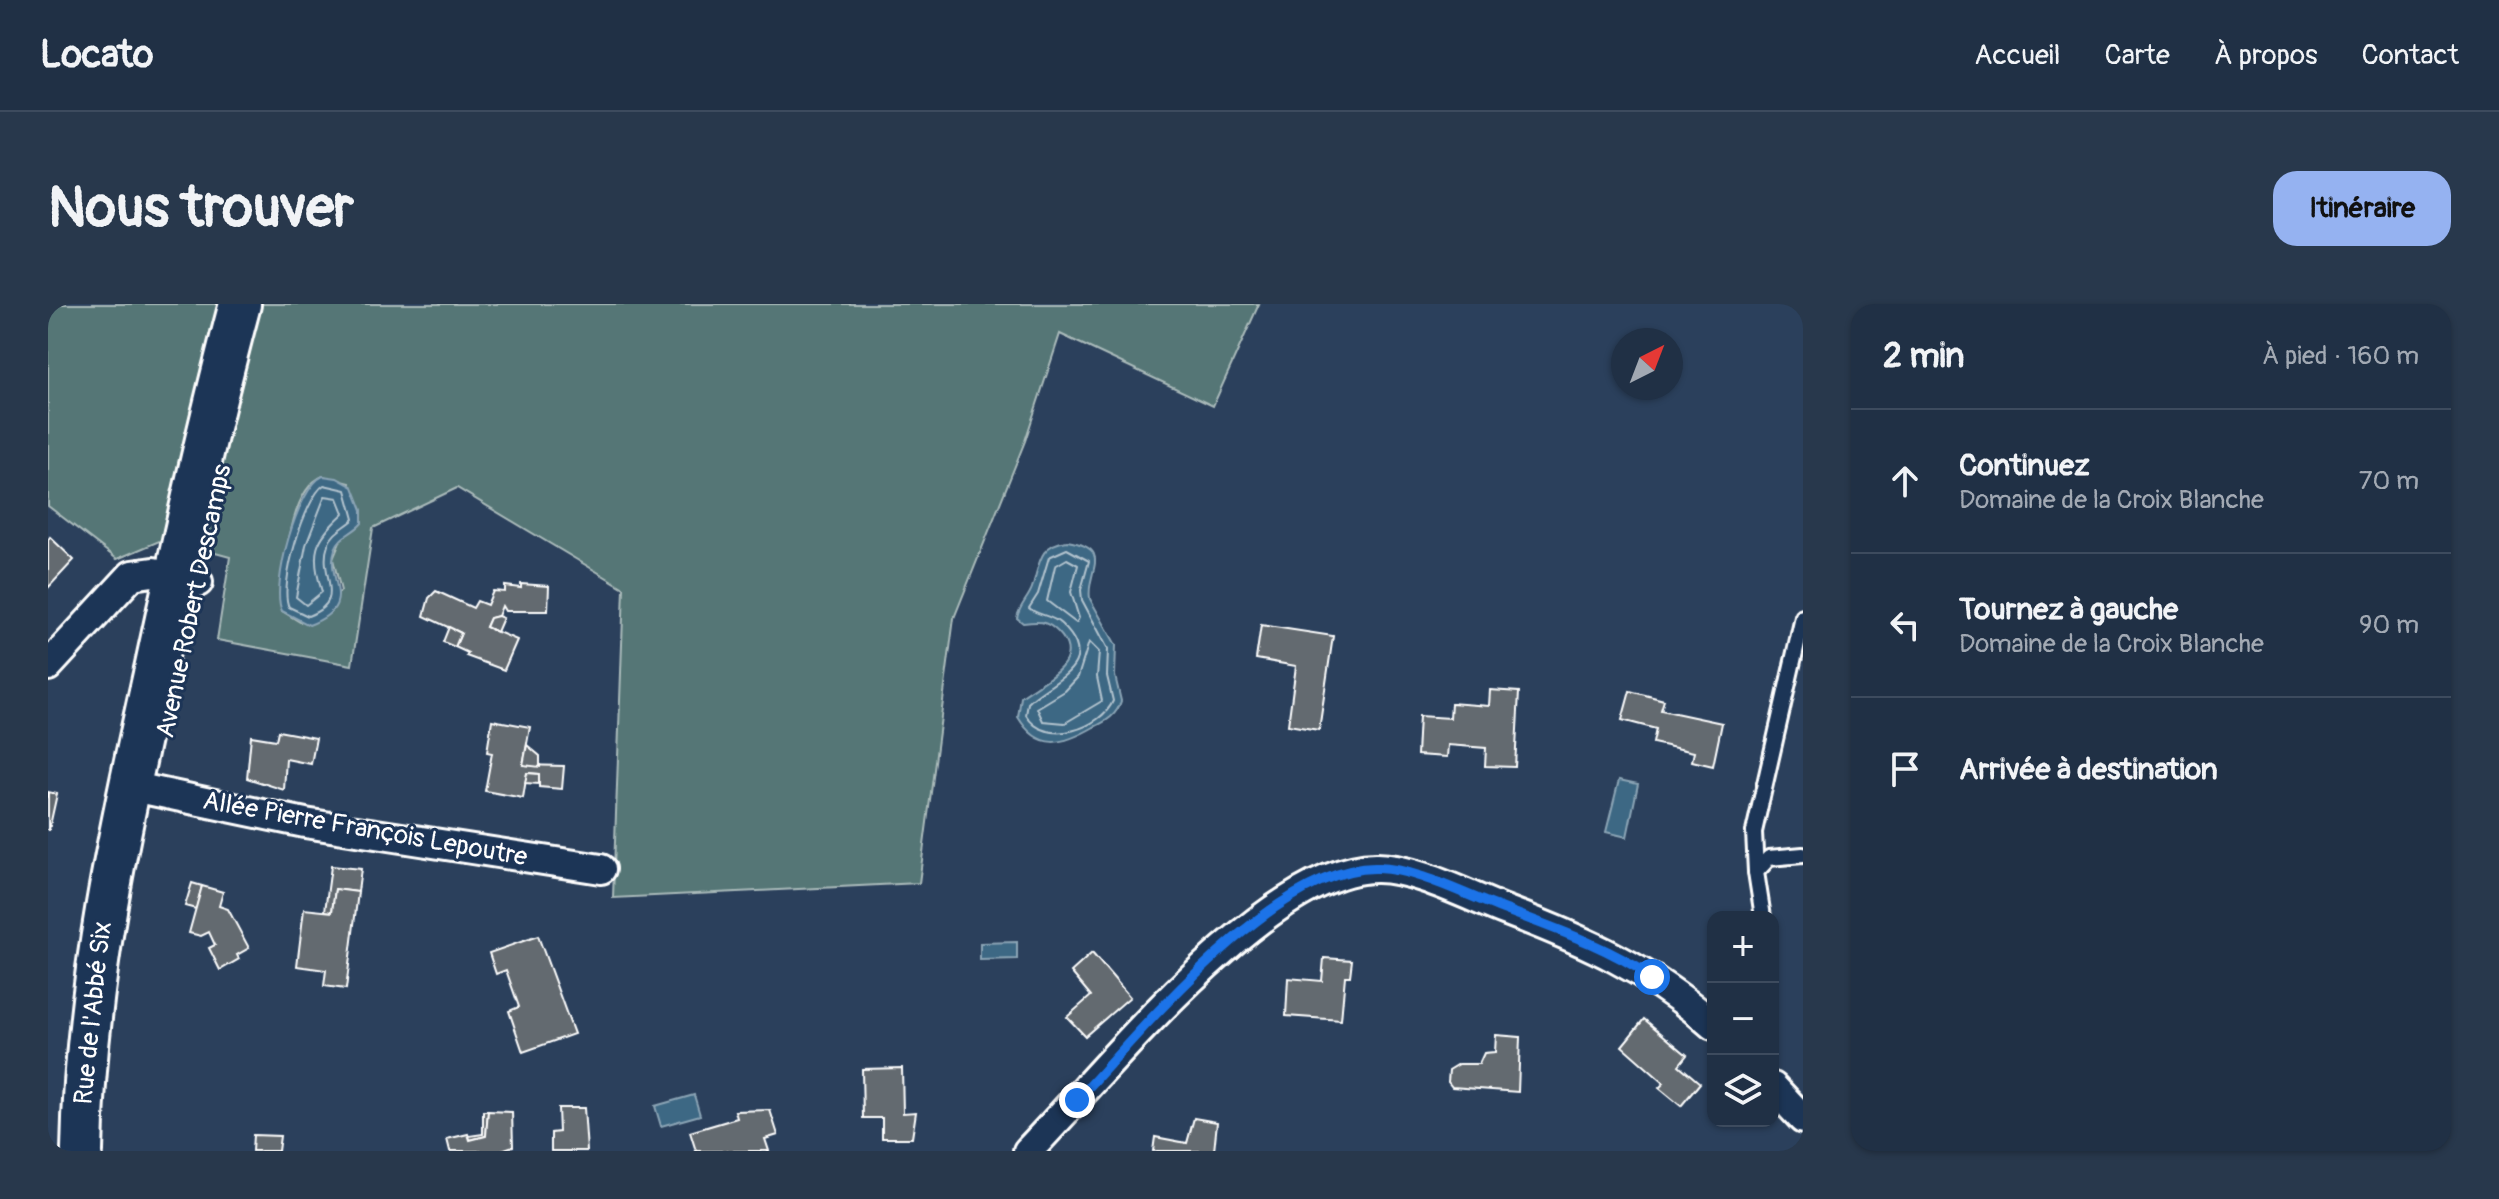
<!DOCTYPE html>
<html lang="fr">
<head>
<meta charset="utf-8">
<style>
	body { margin:0; font-family:Pangolin,sans-serif; background:#28384c; color:#f1f3f6 }
	.controls { position:absolute; right:24px; bottom:24px; display:grid; overflow:hidden; border-radius:16px; box-shadow:0 2px 6px #0004 }
	.controls button { width:72px; height:72px; display:grid; place-items:center; padding:0; border:0; border-bottom:2px solid #3d4b5e; background:#203045; color:#f1f3f6; font:40px sans-serif }
	.compass { position:absolute; left:1563px; top:24px; width:72px; height:72px; border-radius:50%; background:#203045; box-shadow:0 2px 6px #0004; rotate:42deg }
	.stop { position:absolute; width:24px; height:24px; margin:-18px; border:6px solid #1a73e8; border-radius:50%; background:#fff }
	.stop.end { background:#1a73e8; border-color:#fff; box-shadow:0 2px 8px #0008 }
	.list { margin:0; padding:0; list-style:none }
	h2 { display:flex; justify-content:space-between; align-items:center; height:104px; margin:0; padding:0 32px; font-size:34px }
	h2 small { font-size:26px; font-weight:400; color:#a2a9b3 }
	.list li { display:grid; grid-template-columns:52px 1fr auto; gap:24px; align-items:center; box-sizing:border-box; height:144px; padding:0 32px; border-top:2px solid #3d4b5e }
	.list b { display:block; font-size:30px; white-space:nowrap }
	.list p { margin:0; font-size:26px; white-space:nowrap; color:#a2a9b3 }
	.list em { font-size:26px; font-style:normal; color:#a2a9b3 }
	.icon { flex:none; width:44px; height:44px; fill:none; stroke:currentColor; stroke-width:2; stroke-linecap:round; stroke-linejoin:round }
	.map { position:relative; flex:none; width:1755px; height:847px; overflow:hidden; border-radius:24px }
	header { display:flex; align-items:center; gap:48px; box-sizing:border-box; height:112px; padding:0 40px; background:#203045; border-bottom:2px solid #3d4b5e }
	header strong { font-size:38px }
	nav { display:flex; gap:44px; margin-inline-start:auto; font-size:28px }
	.intro { display:flex; align-items:center; justify-content:space-between; box-sizing:border-box; height:192px; padding:0 48px }
	h1 { margin:0; font-size:56px }
	.button { padding:20px 36px; border-radius:24px; background:#95b2f1; color:#111; font-size:28px; font-weight:700 }
	main { display:flex; gap:48px; padding:0 48px }
	aside { flex:1; background:#203045; border-radius:24px; box-shadow:0 2px 6px #0004 }
	.map>svg:first-child { display:block }
	.green { fill:#547676; stroke:#aababa; stroke-width:2; fill-rule:evenodd }
	.water { fill:#3e6884; stroke:#8ba4b5; stroke-width:2 }
	.lines { fill:none; stroke-linecap:round; stroke-linejoin:round }
	.shore { stroke:#b2c3ce; stroke-width:2 }
	.building { fill:#636a6f; stroke:#fff; stroke-width:2 }
	.service-casing { stroke:#fff; stroke-width:20 }
	.minor-casing { stroke:#fff; stroke-width:34 }
	.secondary-casing { stroke:#fff; stroke-width:46 }
	.service { stroke:#1d3557; stroke-width:14 }
	.minor { stroke:#1d3557; stroke-width:28 }
	.secondary { stroke:#1d3557; stroke-width:40 }
	.route { stroke:#1a73e8; stroke-width:10 }
	.labels { text-anchor:middle; dominant-baseline:central; stroke-width:6; stroke-linejoin:round; paint-order:stroke }
	.street-label { font-size:26px; fill:#fff; stroke:#1d3557 }
</style>
</head>
<body>
<header>
<strong>Locato</strong>
<nav><a>Accueil</a><a>Carte</a><a>À propos</a><a>Contact</a></nav>
</header>
<div class="intro"><h1>Nous trouver</h1><a class="button">Itinéraire</a></div>
<main>
<div class="map">
<svg width="1755" height="847" viewBox="0 0 1755 847">
	<rect width="100%" height="100%" fill="#2b405c"/>
	<filter id="ink" filterUnits="userSpaceOnUse"><feTurbulence type="fractalNoise" baseFrequency=".0125" numOctaves="2"/><feDisplacementMap in="SourceGraphic" scale="16" xChannelSelector="R" yChannelSelector="G"/><feConvolveMatrix kernelMatrix="1 2 1 2 8 2 1 2 1" color-interpolation-filters="sRGB"/></filter>
	<g filter="url(#ink)">
		<path class="green" d="M0 0H1211L1165 102 1012 30 977 137 906 314 871 579 565 594 576 284 409 184 325 224 304 361 169 336 182 253 116 235 69 255 0 202ZM275 172 302 179 295 231 285 255 293 287 252 318 234 307C237 274 238 187 275 172Z"/>
		<g class="water">
			<path d="M275 172 289 174 305 183 314 206V219C305 230 292 231 287 245 276 277 314 300 261 321L234 307C222 284 249 183 275 172Z"/>
			<path d="M1019 237C1068 245 1037 268 1042 295L1068 341 1067 372 1073 397C1069 411 1059 417 1046 423 1015 441 991 448 970 413L973 393C994 377 1040 359 1010 328 998 316 990 317 975 319L969 314C971 302 980 295 984 284 992 261 989 241 1019 237Z"/>
			<path d="M1571 476 1590 480 1579 533 1558 528Z"/>
			<path d="M969 638V655L932 656V639Z"/>
			<path d="M646 791 652 811 613 822 607 802Z"/>
		</g>
		<g class="lines">
			<g class="shore">
				<path d="M276 181 298 186 306 215C297 224 285 227 280 241 269 271 302 296 260 312L241 303C230 283 257 193 276 181Z"/>
				<path d="M277 192 290 194 296 209C266 236 262 249 274 288L258 301 248 293 258 241Z"/>
				<path d="M1019 245 1041 257 1033 286 1034 296 1060 345 1059 372 1065 397C1054 423 998 445 978 411L980 399C1000 378 1058 362 1013 320 1004 311 988 311 981 304L990 290 1001 253Z"/>
				<path d="M1019 255 1030 261 1023 288 1031 314 1028 319 999 297 1007 262Z"/>
				<path d="M1041 338 1051 348 1049 373 1054 397 1017 419 995 417 989 404 1017 387 1030 373Z"/>
			</g>
		</g>
		<g class="building">
			<path d="M2 233 26 256 0 284V236Z"/>
			<path d="M473 280 501 282 500 307H457L454 302 450 312 442 314 438 323 469 336 456 366 418 352 420 349 407 343 413 329 376 312 381 294 388 287 425 304 429 297 439 301 445 287 457 288V282L473 284Z"/>
			<path d="M450 312 455 314 449 328 438 323 442 314Z"/>
			<path d="M1213 321 1285 332 1271 426 1240 421 1248 362 1208 355Z"/>
			<path d="M401 323 413 329 407 343 395 338Z"/>
			<path d="M1442 386 1471 388 1467 463 1437 462 1438 444 1400 441 1399 453 1369 451 1371 412 1402 414 1403 399 1441 402Z"/>
			<path d="M1582 387 1616 396 1613 406 1674 419 1665 462 1644 457 1646 448 1605 439 1608 425 1574 416Z"/>
			<path d="M444 416 482 423 475 461 516 462 514 485 491 483V470L479 469 475 494 437 487 444 449 439 448Z"/>
			<path d="M230 427 268 434 263 460 238 455 236 486 199 474 203 432 228 436Z"/>
			<path d="M479 441 492 452V463L475 461Z"/>
			<path d="M479 469 491 470V480L477 479Z"/>
			<path d="M0 488 9 490 1 526H0Z"/>
			<path d="M283 562 313 565 310 588 287 585 284 608 277 607Z"/>
			<path d="M144 579 154 582 148 605 137 602Z"/>
			<path d="M154 582 175 588 171 602 180 605 201 644 189 651 191 655 172 666 161 644 167 641 161 628 153 632 141 629Z"/>
			<path d="M287 585 310 588 298 685 276 682 278 666 249 662 256 605 284 608Z"/>
			<path d="M490 632 526 730 475 748 461 707 471 703 458 666 448 670 441 649Z"/>
			<path d="M1044 649 1082 693 1037 732 1019 713 1043 692 1023 668Z"/>
			<path d="M1276 654 1304 656 1302 672H1297L1293 716 1238 712 1240 674 1274 677Z"/>
			<path d="M1596 715 1639 751 1631 761 1652 779 1633 802 1611 784 1616 779 1574 742Z"/>
			<path d="M1448 731 1472 733 1470 788 1404 783 1400 778 1401 766 1411 760H1431L1436 749 1447 748Z"/>
			<path d="M854 764 855 809 868 808 864 834H834V814H815L814 765Z"/>
			<path d="M510 804H536L539 847H503V829L511 828Z"/>
			<path d="M722 806 730 831 717 835 721 847H648L642 828 689 814 687 807Z"/>
			<path d="M435 807H440L438 832 422 836 421 832 435 830Z"/>
			<path d="M440 807 464 808 465 842 451 847H402L399 835 420 830 422 836 438 832Z"/>
			<path d="M1146 814 1169 818 1166 847H1105L1107 833 1139 839Z"/>
			<path d="M205 831 232 832 230 847H204Z"/>
		</g>
		<g class="lines">
			<defs>
				<g id="service">
					<path d="M1708 568 1706 528 1755 313"/>
					<path d="M1715 613 1708 568 1721 554 1755 551"/>
				</g>
				<g id="minor">
					<path d="M0 362 84 271 105 268 150 278"/>
					<path d="M81 482 257 519 553 565"/>
					<path d="M1725 783 1755 815"/>
					<path d="M980 847C1055 770 1218 565 1327 564 1366 563 1422 593 1459 607 1535 636 1604 666 1665 721"/>
				</g>
				<path id="secondary" d="M34 847C37 681 72 523 108 361 134 240 160 120 192 0"/>
			</defs>
			<use href="#service" class="service-casing"/>
			<use href="#minor" class="minor-casing"/>
			<use href="#secondary" class="secondary-casing"/>
			<use href="#service" class="service"/>
			<use href="#minor" class="minor"/>
			<use href="#secondary" class="secondary"/>
		</g>
	</g>
	<g class="lines" filter="url(#ink)">
		<path class="route" d="M1029 796C1094 726 1229 561 1329 564 1369 565 1413 589 1450 603 1502 623 1557 641 1604 673"/>
	</g>
	<g class="labels">
		<g class="street-label">
			<text transform="translate(146 297) rotate(-78)">Avenue Robert Descamps</text>
			<text transform="translate(317 525) rotate(10)">Allée Pierre François Lepoutre</text>
			<text transform="translate(45 709) rotate(-84)">Rue de l'Abbé Six</text>
		</g>
	</g>
</svg>
<div class="controls">
<button>+</button>
<button>−</button>
<button><svg class="icon" aria-label="layers" viewBox="0 0 24 24"><path d="M12 4l9 5-9 5-9-5zM3 14l9 5 9-5"/></svg></button>
</div>
<svg class="compass" viewBox="-18 -18 36 36"><path d="M0-13l5 13h-10z" fill="#e53935"/><path d="M0 13l5-13h-10z" fill="#a2a9b3"/></svg>
<div class="stop" style="left:1604px;top:673px"></div>
<div class="stop end" style="left:1029px;top:796px"></div>
</div>
<aside>
<h2>2 min<small>À pied · 160 m</small></h2>
<ul class="list">
<li><svg class="icon" aria-label="ahead" viewBox="0 0 24 24"><path d="M12 20V5M6 11l6-6 6 6"/></svg><div><b>Continuez</b><p>Domaine de la Croix Blanche</p></div><em>70 m</em></li>
<li><svg class="icon" aria-label="left" viewBox="0 0 24 24"><path d="M17 20v-9H6M10 6l-5 5 5 5"/></svg><div><b>Tournez à gauche</b><p>Domaine de la Croix Blanche</p></div><em>90 m</em></li>
<li><svg class="icon" aria-label="arrive" viewBox="0 0 24 24"><path d="M6 21V4h12l-3 4 3 4H6"/></svg><div><b>Arrivée à destination</b></div></li>
</ul>
</aside>
</main>
</body>
</html>
